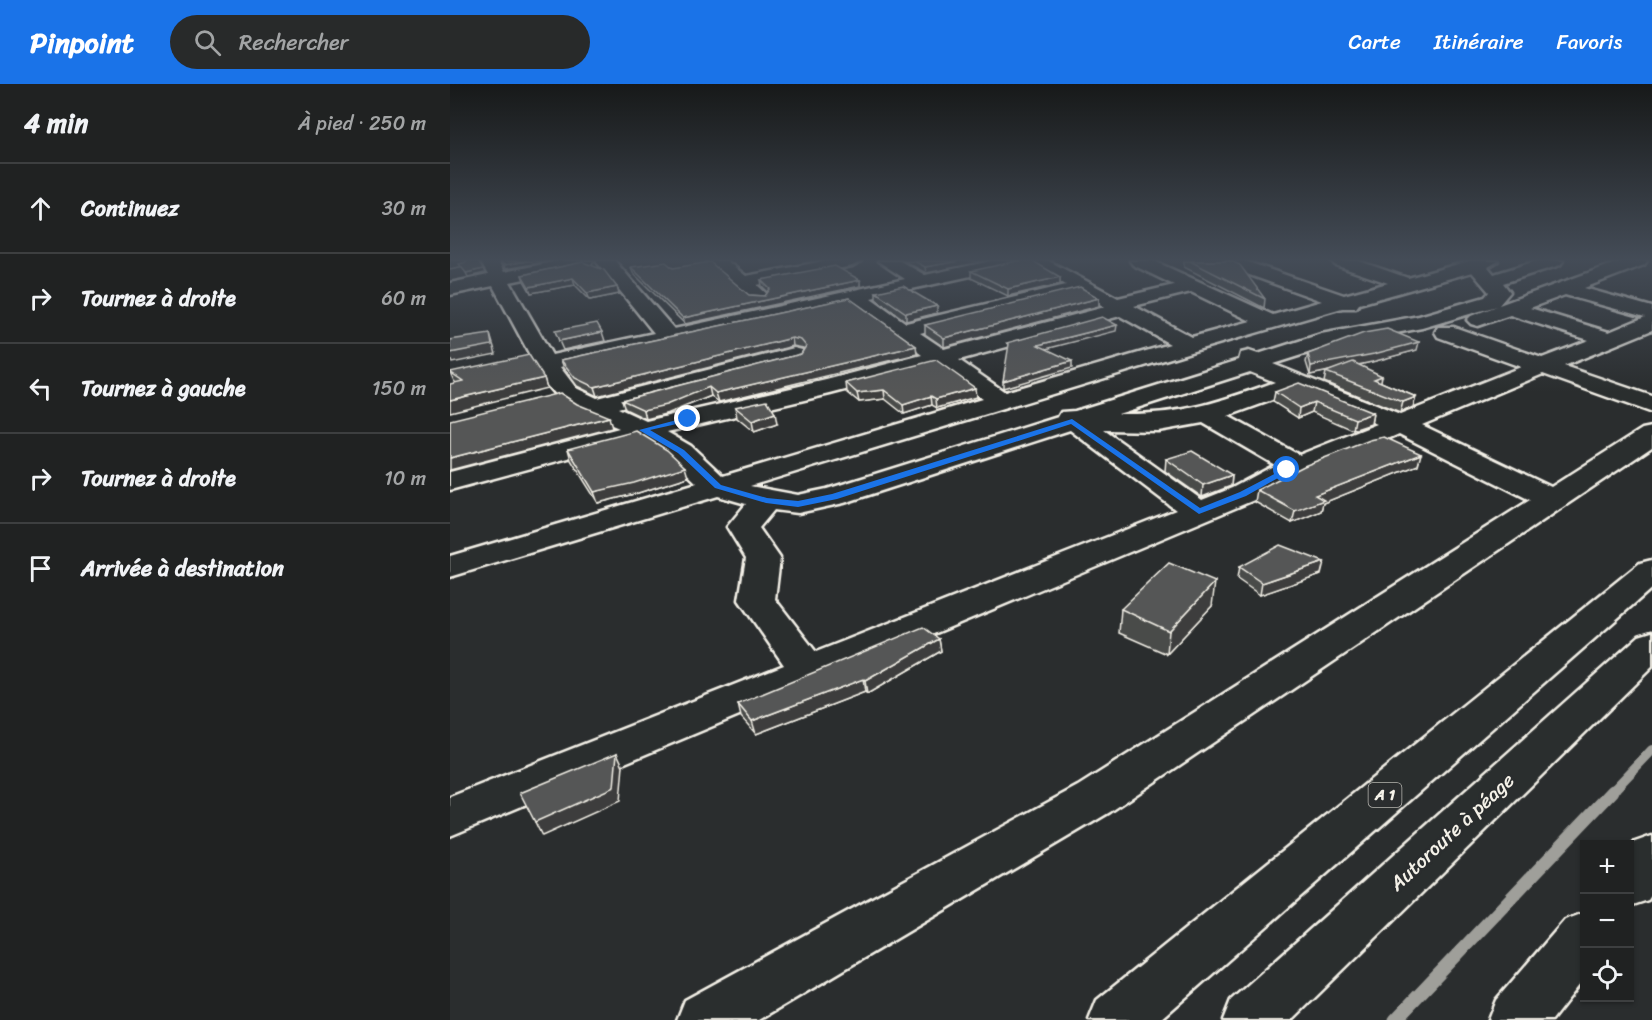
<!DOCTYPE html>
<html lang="fr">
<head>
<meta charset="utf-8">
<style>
	body { margin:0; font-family:Sriracha,sans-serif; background:#282a2a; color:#f1f3f6 }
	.controls { position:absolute; right:18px; bottom:18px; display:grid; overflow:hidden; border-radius:0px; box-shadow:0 2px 4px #0004 }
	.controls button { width:54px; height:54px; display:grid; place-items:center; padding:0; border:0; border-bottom:2px solid #3d3f40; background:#202222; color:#f1f3f6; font:30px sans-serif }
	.stop { position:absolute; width:18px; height:18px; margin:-14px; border:4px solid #1a73e8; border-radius:50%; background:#fff }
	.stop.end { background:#1a73e8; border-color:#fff; box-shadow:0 2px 6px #0008 }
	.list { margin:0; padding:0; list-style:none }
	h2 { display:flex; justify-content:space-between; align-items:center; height:78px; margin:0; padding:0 24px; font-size:26px }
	h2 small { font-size:20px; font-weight:400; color:#a2a4a5 }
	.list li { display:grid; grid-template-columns:39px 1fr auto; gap:18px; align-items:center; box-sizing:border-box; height:90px; padding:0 24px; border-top:2px solid #3d3f40 }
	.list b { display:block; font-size:22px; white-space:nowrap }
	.list em { font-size:20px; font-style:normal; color:#a2a4a5 }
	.icon { flex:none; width:33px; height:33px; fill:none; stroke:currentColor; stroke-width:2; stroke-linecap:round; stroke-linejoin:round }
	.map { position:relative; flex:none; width:1202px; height:936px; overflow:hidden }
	header { display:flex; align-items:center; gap:36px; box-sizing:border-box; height:84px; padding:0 30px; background:#1a73e8; color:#fff }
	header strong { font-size:28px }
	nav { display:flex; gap:33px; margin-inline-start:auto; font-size:21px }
	.search { width:420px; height:54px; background:#282a2a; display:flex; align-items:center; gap:15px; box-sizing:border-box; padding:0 21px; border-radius:33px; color:#a2a4a5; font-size:22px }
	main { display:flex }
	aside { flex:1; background:#202222 }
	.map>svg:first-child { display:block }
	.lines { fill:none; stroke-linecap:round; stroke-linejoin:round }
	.stream-far1 { stroke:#9f9f9a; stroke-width:10 }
	.stream { stroke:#9f9f9a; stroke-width:13 }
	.minor-casing { stroke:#f4f1e8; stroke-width:5 }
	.highway-casing { stroke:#f4f1e8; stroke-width:5 }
	.minor { fill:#2a2d2e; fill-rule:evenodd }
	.highway { fill:#2a2d2e; fill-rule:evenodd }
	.wall { fill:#494b4a; stroke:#f4f1e8; stroke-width:1.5 }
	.shaded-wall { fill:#3c3d3c; stroke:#f4f1e8; stroke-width:1.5 }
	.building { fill:#555756; stroke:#f4f1e8; stroke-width:1.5 }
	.route { fill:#1a73e8 }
	.labels { text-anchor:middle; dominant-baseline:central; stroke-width:5; stroke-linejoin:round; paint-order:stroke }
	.shield { fill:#2a2d2e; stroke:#b7b6b0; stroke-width:1.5 }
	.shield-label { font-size:15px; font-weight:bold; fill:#f4f1e8 }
	.near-street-label { font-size:20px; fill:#f4f1e8; stroke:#2a2d2e }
</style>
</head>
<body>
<header>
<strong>Pinpoint</strong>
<div class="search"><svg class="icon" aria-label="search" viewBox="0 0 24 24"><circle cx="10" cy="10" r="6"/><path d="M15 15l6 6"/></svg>Rechercher</div>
<nav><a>Carte</a><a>Itinéraire</a><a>Favoris</a></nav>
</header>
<main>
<aside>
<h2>4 min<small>À pied · 250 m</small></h2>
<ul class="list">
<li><svg class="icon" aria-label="ahead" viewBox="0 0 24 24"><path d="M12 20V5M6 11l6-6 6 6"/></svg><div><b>Continuez</b></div><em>30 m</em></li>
<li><svg class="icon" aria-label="right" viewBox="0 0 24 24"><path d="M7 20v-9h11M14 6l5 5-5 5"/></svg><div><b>Tournez à droite</b></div><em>60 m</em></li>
<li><svg class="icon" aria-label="left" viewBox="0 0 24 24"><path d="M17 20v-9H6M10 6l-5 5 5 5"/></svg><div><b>Tournez à gauche</b></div><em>150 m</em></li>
<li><svg class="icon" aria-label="right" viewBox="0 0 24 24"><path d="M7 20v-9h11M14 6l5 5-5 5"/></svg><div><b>Tournez à droite</b></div><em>10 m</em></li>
<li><svg class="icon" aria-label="arrive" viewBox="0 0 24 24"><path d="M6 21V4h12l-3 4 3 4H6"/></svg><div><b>Arrivée à destination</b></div></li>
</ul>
</aside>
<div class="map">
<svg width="1202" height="936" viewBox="0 0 1202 936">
	<rect width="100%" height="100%" fill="#2a2d2e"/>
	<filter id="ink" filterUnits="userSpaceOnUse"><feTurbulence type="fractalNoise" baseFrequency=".0167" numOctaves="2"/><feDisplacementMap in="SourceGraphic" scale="12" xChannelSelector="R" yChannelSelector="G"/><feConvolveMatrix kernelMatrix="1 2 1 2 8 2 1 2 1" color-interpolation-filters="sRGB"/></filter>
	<g filter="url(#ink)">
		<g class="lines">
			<path class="stream-far1" d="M1161 709 1202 666"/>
			<path class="stream" d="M945 936 1163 707"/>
			<defs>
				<g id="minor">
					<path d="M0 177H19L16 181 0 184Z"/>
					<path d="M30 177H48L54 188 108 177H143L140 181 60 198 102 271 204 249 146 177H165L224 245 455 195 428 177H450L475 191 541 177H575L566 182 421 214 456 239 616 201 577 177H599L668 214 724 201 683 181 680 177H704L823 231 872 217 783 185 777 177H795L894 211 938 199 885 181 882 177H909L958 194 1019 177H1048L1038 183 1044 190 1086 177H1113L1110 181 1053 199 1060 208 1049 221 1171 177H1197L1194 181 1134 204 1202 223V246L1114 282 1202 312V329L1093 290 972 341 1101 403 1192 345 1202 343V363L660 728 309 936H227L235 916 628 702 1080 416 949 350 860 389 847 392 804 416 0 752V713L334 581 289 516 296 474 277 443 296 420 268 412 0 493V472L247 399 221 374 189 355 0 406V388L169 344 131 328 128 324 108 314 95 299 43 202 0 211V199L38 191ZM1022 188 1039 208 1035 213 969 232 871 250 808 270 799 267 791 269 789 276 625 327 611 328 608 333 377 405 348 411 300 402 747 266 892 224H906L909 220ZM741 208 801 237 742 253 684 222ZM630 209 655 223 494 265 470 249ZM1115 211 1195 233 1159 248 1080 224ZM401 219 472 271 376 296 196 337 168 324 352 276 355 271 352 266 344 264 147 314 126 304 110 283ZM1047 222 1021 232 1017 236 1021 240 1028 242 1060 231 1139 256 1092 274 1004 243H988L985 248 988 253 1071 283 950 331 823 280 883 261 972 244ZM670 232 720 260 555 308 509 276ZM487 282 532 315 273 392 241 362 217 348 380 310ZM800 288 825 298C766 319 733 331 668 330ZM847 307 927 340 849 371 778 332ZM753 339 825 381 782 404 752 416 654 346 708 347ZM620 346 726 426 366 568 325 515 330 474 309 444 324 426 348 429 394 419Z"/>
					<path d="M257 177H277L296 192 374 177H411L402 182 307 201 319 212 316 216H302Z"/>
					<path d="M1202 752V810L1198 816 1180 822V764L1185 758Z"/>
					<path d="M1134 829V895L1102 936H1038L1046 916 1115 836Z"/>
				</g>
				<g id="highway">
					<path d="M1202 476V504L710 936H639L647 916 1190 479Z"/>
					<path d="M1202 548V583L842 936H773L781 916 1189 552Z"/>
				</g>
			</defs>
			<use href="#minor" class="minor-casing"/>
			<use href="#highway" class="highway-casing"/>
			<use href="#minor" class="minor"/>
			<use href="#highway" class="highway"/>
		</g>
		<g class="wall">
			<path d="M454 177H536L476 189Z"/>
			<path d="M734 177H781L815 215 814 224 734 183Z"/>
			<path d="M133 178 169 210 140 216 125 201 81 209 74 197 72 191Z"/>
			<path d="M181 183 299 211 315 212 318 208 312 202 311 196H410V202L235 240 183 189Z"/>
			<path d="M521 187 610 193V200L558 212 521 194Z"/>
			<path d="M426 208 487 229 456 237 426 215Z"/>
			<path d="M399 214 466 262 467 270 269 318 261 312 219 329 196 335 175 325 172 316 351 270 354 265 353 264 343 262 147 312 127 302 114 284 111 276Z"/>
			<path d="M649 214V222L494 263 475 250V241Z"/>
			<path d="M967 266 909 281 931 298 966 313 963 323 950 329 874 298 876 288 879 287 860 291 856 278 858 270Z"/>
			<path d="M0 288 94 294 97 304 6 299 4 297Z"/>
			<path d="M396 299 526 313 487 324 482 321 454 330 435 315 409 318 397 308Z"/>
			<path d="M825 308 923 329 921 340 903 346 862 328 848 334 823 318Z"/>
			<path d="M285 323 327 340 304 348 287 334Z"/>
			<path d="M118 365 238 393 188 409 148 419 121 376Z"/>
			<path d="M716 375 782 391 781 402 752 413 715 387Z"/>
			<path d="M968 381 873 419 871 427 842 439 805 418 807 406Z"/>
			<path d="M789 483 871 490 810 511 787 495Z"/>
			<path d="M762 522 717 570 669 549 671 525Z"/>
			<path d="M489 555 491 567 417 610 415 608 306 650 291 633 288 620Z"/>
		</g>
		<g class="shaded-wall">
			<path d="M77 177H100L55 185 54 181Z"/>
			<path d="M509 177H536L476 189 475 183Z"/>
			<path d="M33 185 35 189 18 193 16 189Z"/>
			<path d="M610 193V200L558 212V205Z"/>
			<path d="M123 194 125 201 81 209 79 203Z"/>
			<path d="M410 196V202L235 240 233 234Z"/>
			<path d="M167 203 169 210 140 216 137 209Z"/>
			<path d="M649 214V222L494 263V254Z"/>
			<path d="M487 222V229L456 237V229Z"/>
			<path d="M667 241 666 247 588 267V261Z"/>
			<path d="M152 248 155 257 113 266 109 257Z"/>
			<path d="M40 250 46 270 2 279 0 274V269Z"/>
			<path d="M342 254 343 262 147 312 144 303Z"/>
			<path d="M969 258 967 266 922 278 860 291 861 282Z"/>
			<path d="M466 262 467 270 269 318 266 309Z"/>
			<path d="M622 277V284L553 304V297Z"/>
			<path d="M932 292 930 302 924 295Z"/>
			<path d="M94 294 97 304 0 328V316Z"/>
			<path d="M259 303 261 312 219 329 196 335 194 326Z"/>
			<path d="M525 304 526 313 487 324 486 315Z"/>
			<path d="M434 306 435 315 409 318 407 309Z"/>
			<path d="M481 312 482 321 454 330 453 321Z"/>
			<path d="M966 313 963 323 950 329 953 318Z"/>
			<path d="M864 318 862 328 848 334 849 324Z"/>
			<path d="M325 329 327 340 304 348 302 337Z"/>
			<path d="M923 329 921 340 903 346 905 335Z"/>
			<path d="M159 333 162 344 0 386V374Z"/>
			<path d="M971 370 968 381 873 419 871 427 842 439 845 427 865 411Z"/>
			<path d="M235 383 238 393 188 409 148 419 144 408Z"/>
			<path d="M782 391 781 402 752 413 753 401Z"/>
			<path d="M874 478 871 490 810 511 812 499Z"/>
			<path d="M765 498 762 522 717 570 719 547Z"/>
			<path d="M489 555 491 567 417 610 415 597Z"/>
			<path d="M413 595 415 608 306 650 302 637Z"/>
			<path d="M167 669 173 682 170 717 92 752 85 738Z"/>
		</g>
		<g class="building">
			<path d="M17 177H28L33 185 16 189 9 180 16 178Z"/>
			<path d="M51 177H77L54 181Z"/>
			<path d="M464 177H509L475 183Z"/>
			<path d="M567 177H583L610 193 558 205 521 187Z"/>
			<path d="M740 177H781L790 181 815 215Z"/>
			<path d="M133 178 154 186 167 203 137 209 123 194 79 203 72 191Z"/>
			<path d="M216 178 223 184 260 178 299 211 315 212 320 205 311 196 385 182 410 196 233 234 181 183Z"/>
			<path d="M453 202 487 222 456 229 426 208Z"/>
			<path d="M630 203 649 214 494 254 475 241Z"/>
			<path d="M399 214 466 262 266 309 259 303 216 321 194 326 172 316 351 270 356 262 351 256 342 254 144 303 125 294 111 276Z"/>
			<path d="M652 233 667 241 588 261 622 277 553 297 559 260 557 259Z"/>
			<path d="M147 239 152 248 109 257 105 247Z"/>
			<path d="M937 245 969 258 924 270 861 282 858 270 914 249Z"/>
			<path d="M40 250 42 261 0 269V256Z"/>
			<path d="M79 271 94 294 0 316V300L13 297 0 288Z"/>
			<path d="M486 276 525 304 486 315 481 312 453 321 434 306 407 309 396 299Z"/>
			<path d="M903 278 932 292 924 295 966 313 953 318 876 288Z"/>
			<path d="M849 299 923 329 905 335 864 318 849 324 825 308Z"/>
			<path d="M110 309 127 320 159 333 0 374V336Z"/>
			<path d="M317 316 325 329 302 337 285 323Z"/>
			<path d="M186 347 217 366 235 383 184 399 144 408 118 365Z"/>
			<path d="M934 353 971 370 865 411 874 416 845 427 807 406 854 382 920 356Z"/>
			<path d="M742 367 782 391 753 401 716 375Z"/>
			<path d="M830 461 874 478 812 499 789 483Z"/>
			<path d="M719 479 765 498 719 547 671 525Z"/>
			<path d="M473 543 489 555 415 597 413 595 302 637 288 620Z"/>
			<path d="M167 669 164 703 85 738 70 709Z"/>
		</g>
	</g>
	<linearGradient id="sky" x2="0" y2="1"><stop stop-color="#171919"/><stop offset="0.57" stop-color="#444c57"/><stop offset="1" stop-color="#444c57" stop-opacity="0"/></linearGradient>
	<rect width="1202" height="308" fill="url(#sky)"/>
	<path class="route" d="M238 333 240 337 200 346 234 366 271 401 317 414 348 417 382 410 622 335 750 424 790 408 834 385 842 386 796 412 749 430 621 340 387 415 348 423 316 419 265 404 228 369 189 346Z"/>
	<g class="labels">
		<rect class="shield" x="918.5" y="699" width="33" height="24" rx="4.5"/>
		<g class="shield-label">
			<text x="935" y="711">A 1</text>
		</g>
		<g class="near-street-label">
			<text transform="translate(1002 748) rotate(-43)">Autoroute à péage</text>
		</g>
	</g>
</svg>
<div class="controls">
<button>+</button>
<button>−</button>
<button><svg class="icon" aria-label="locate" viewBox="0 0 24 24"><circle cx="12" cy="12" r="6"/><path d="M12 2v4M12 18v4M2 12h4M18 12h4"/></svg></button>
</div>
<div class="stop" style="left:837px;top:386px"></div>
<div class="stop end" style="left:238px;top:335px"></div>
</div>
</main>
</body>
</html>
